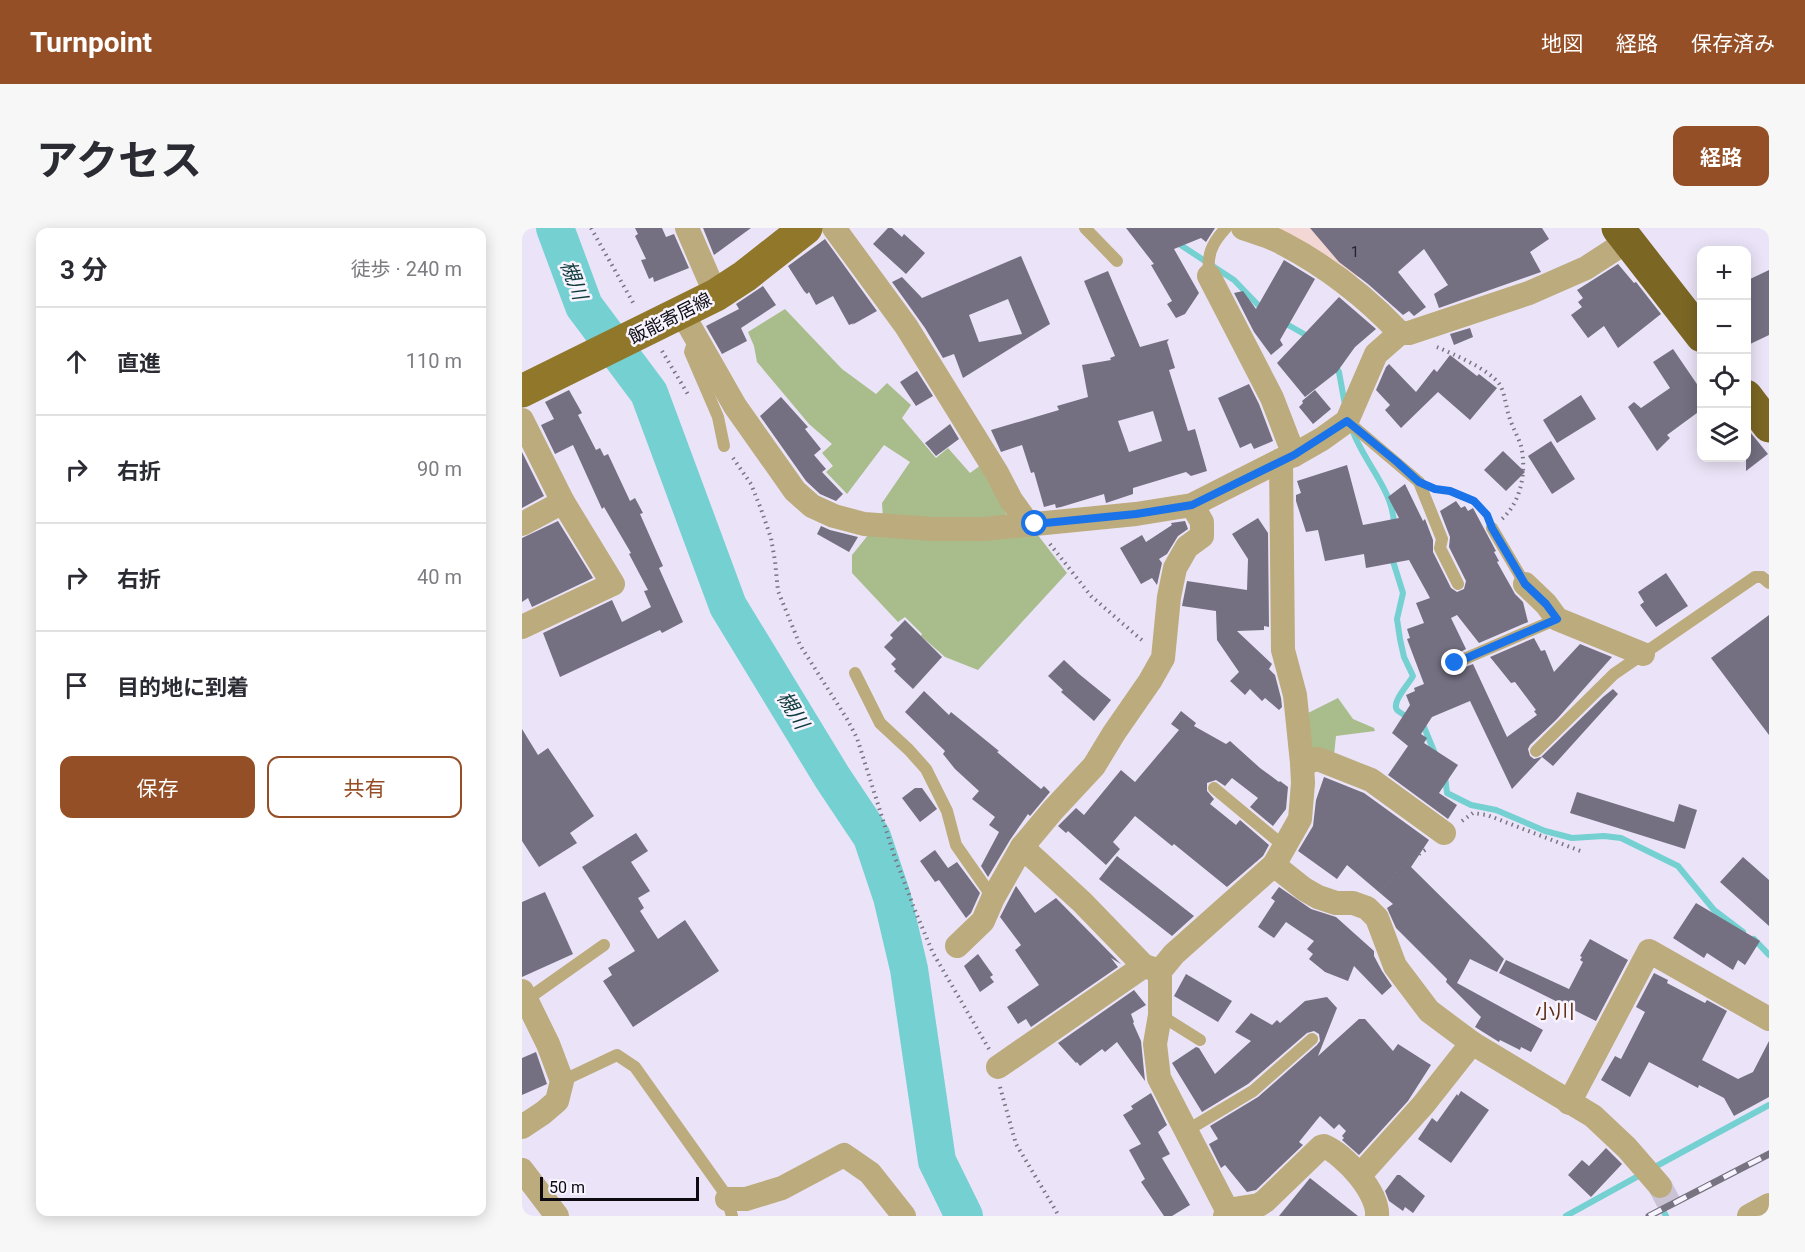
<!DOCTYPE html>
<html lang="ja">
<head>
<meta charset="utf-8">
<style>
	body { margin:0; font-family:Roboto,"Noto Sans JP",sans-serif; background:#f7f7f7; color:#2b2b33 }
	.controls { position:absolute; right:18px; top:18px; display:grid; overflow:hidden; border-radius:12px; box-shadow:0 3px 15px #0003 }
	.controls button { width:54px; height:54px; display:grid; place-items:center; padding:0; border:0; border-bottom:2px solid #e1e1e2; background:#fff; color:#2b2b33; font:30px sans-serif }
	.scale { position:absolute; left:18px; bottom:15px; width:159px; box-sizing:border-box; padding-left:6px; border:3px solid #0d0a11; border-top:0; font-size:16px; line-height:21px; white-space:nowrap; color:#0d0a11; -webkit-text-stroke:4px #f7f3ff; paint-order:stroke }
	.stop { position:absolute; width:18px; height:18px; margin:-14px; border:4px solid #1a73e8; border-radius:50%; background:#fff }
	.stop.end { background:#1a73e8; border-color:#fff; box-shadow:0 2px 6px #0008 }
	.list { margin:0; padding:0; list-style:none }
	h2 { display:flex; justify-content:space-between; align-items:center; height:78px; margin:0; padding:0 24px; font-size:26px }
	h2 small { font-size:20px; font-weight:400; color:#7c7c81 }
	.list li { display:grid; grid-template-columns:39px 1fr auto; gap:18px; align-items:center; box-sizing:border-box; height:108px; padding:0 24px; border-top:2px solid #e1e1e2 }
	.list b { display:block; font-size:22px; white-space:nowrap }
	.list em { font-size:20px; font-style:normal; color:#7c7c81 }
	.actions { display:flex; gap:12px; padding:18px 24px }
	.actions a { flex:1; padding:14px 0; border:2px solid #954f26; border-radius:12px; text-align:center; font-size:21px; color:#954f26 }
	.actions .main { background:#954f26; color:#fff }
	.icon { flex:none; width:33px; height:33px; fill:none; stroke:currentColor; stroke-width:2; stroke-linecap:round; stroke-linejoin:round }
	.map { position:relative; flex:none; width:1247px; height:988px; overflow:hidden; border-radius:12px }
	header { display:flex; align-items:center; gap:36px; box-sizing:border-box; height:84px; padding:0 30px; background:#954f26; color:#fff }
	header strong { font-size:28px }
	nav { display:flex; gap:33px; margin-inline-start:auto; font-size:21px }
	.intro { display:flex; align-items:center; justify-content:space-between; box-sizing:border-box; height:144px; padding:0 36px }
	h1 { margin:0; font-size:42px }
	.button { padding:15px 27px; border-radius:12px; background:#954f26; color:#fff; font-size:21px; font-weight:700 }
	main { display:flex; gap:36px; padding:0 36px }
	aside { flex:1; background:#fff; border-radius:12px; box-shadow:0 3px 15px #0003 }
	.map>svg:first-child { display:block }
	.commercial { fill:#f2d7d5 }
	.green { fill:#a8bd8b }
	.lines { fill:none; stroke-linecap:round; stroke-linejoin:round }
	.stream { stroke:#75d0d1; stroke-width:6 }
	.river { stroke:#75d0d1; stroke-width:38 }
	.building { fill:#746f81; fill-rule:evenodd }
	.street-tunnel { stroke:#cac3d5; stroke-width:24; stroke-dasharray:24 12; stroke-linecap:butt }
	.path { stroke:#787481; stroke-width:4; stroke-dasharray:1.5 4.5; stroke-linecap:butt }
	.lane { stroke:#bcab7c; stroke-width:12 }
	.street { stroke:#bcab7c; stroke-width:24 }
	.primary { stroke:#907729; stroke-width:33 }
	.highway { stroke:#7b6623; stroke-width:33 }
	.rail-casing { stroke:#787381; stroke-width:7 }
	.rail { stroke:#f7f3ff; stroke-width:4.5; stroke-dasharray:14; stroke-linecap:butt }
	.route { stroke:#1a73e8; stroke-width:8 }
	.labels { text-anchor:middle; dominant-baseline:central; stroke-width:5; stroke-linejoin:round; paint-order:stroke }
	.number-label { font-size:15px; fill:#27232d }
	.street-label { font-size:18px; fill:#0d0a11; stroke:#f7f3ff }
	.water-label { font-size:20px; font-style:italic; fill:#0e3a3b; stroke:#f7f3ff }
	.neighbourhood-label { font-size:20px; fill:#5c2d10; stroke:#f7f3ff }
</style>
</head>
<body>
<header>
<strong>Turnpoint</strong>
<nav><a>地図</a><a>経路</a><a>保存済み</a></nav>
</header>
<div class="intro"><h1>アクセス</h1><a class="button">経路</a></div>
<main>
<aside>
<h2>3 分<small>徒歩 · 240 m</small></h2>
<ul class="list">
<li><svg class="icon" aria-label="ahead" viewBox="0 0 24 24"><path d="M12 20V5M6 11l6-6 6 6"/></svg><div><b>直進</b></div><em>110 m</em></li>
<li><svg class="icon" aria-label="right" viewBox="0 0 24 24"><path d="M7 20v-9h11M14 6l5 5-5 5"/></svg><div><b>右折</b></div><em>90 m</em></li>
<li><svg class="icon" aria-label="right" viewBox="0 0 24 24"><path d="M7 20v-9h11M14 6l5 5-5 5"/></svg><div><b>右折</b></div><em>40 m</em></li>
<li><svg class="icon" aria-label="arrive" viewBox="0 0 24 24"><path d="M6 21V4h12l-3 4 3 4H6"/></svg><div><b>目的地に到着</b></div></li>
</ul>
<div class="actions"><a class="main">保存</a><a>共有</a></div>
</aside>
<div class="map">
<svg width="1247" height="988" viewBox="0 0 1247 988">
	<rect width="100%" height="100%" fill="#ebe4f8"/>
	<path class="commercial" d="M744 0H894L831 52Z"/>
	<g class="green">
		<path d="M263 81 320 141 354 166 365 155 389 177 380 190 414 230 426 220 448 245 459 237 485 288 475 295 361 292 360 275 388 234 362 217 325 266 304 244 311 238 300 225 310 216 287 196 235 134 232 118 226 104Z"/>
		<path d="M512 302 545 345 456 442 423 429 399 408 400 406 383 389 376 394 330 345V327L347 306Z"/>
		<path d="M816 470 831 491 852 500 853 503 814 508 812 527 786 524 782 487Z"/>
	</g>
	<g class="lines">
		<g class="stream">
			<path d="M654 14 712 52 740 81"/>
			<path d="M761 94 789 110"/>
			<path d="M813 138 817 144 823 177"/>
			<path d="M830 201C841 234 873 263 872 299"/>
			<path d="M870 330 881 365 875 391 878 411 882 429 891 448C887 456 869 474 875 482 878 485 884 488 888 490"/>
			<path d="M896 496 902 499 914 528"/>
			<path d="M923 548 925 565 949 577 974 582 1023 603 1050 610 1082 608 1099 610 1156 638 1192 682 1221 704"/>
			<path d="M1232 711 1247 727"/>
			<path d="M1129 941 1247 877"/>
			<path d="M1130 962 1144 988"/>
			<path d="M1044 988 1120 946"/>
		</g>
		<path class="river" d="M33 0 62 78 127 165 206 378 310 549 350 609 370 669 387 741 415 933 442 988"/>
	</g>
	<g class="building">
		<path d="M113 0H140L144 9 152 6 167 40 132 54 131 49 127 51 119 32 124 31 113 8 116 6Z"/>
		<path d="M181 0H229L192 27Z"/>
		<path d="M366 0H370L380 9 382 6 403 25 384 46 351 16Z"/>
		<path d="M604 0H693L684 14 679 10 652 21 677 65 663 86 654 90 645 76 650 73 629 37 632 36Z"/>
		<path d="M788 0H1020L1027 11 1008 24 1019 44 917 80 912 66 926 57 902 21 876 44 904 79 892 88 887 83 881 87 846 56 817 34Z"/>
		<path d="M303 11 355 83 330 97 332 95 327 97 311 68 294 77 287 64 285 66 282 63 266 38Z"/>
		<path d="M499 28 528 96 441 150 432 126 421 130 403 100 370 54 380 49 400 70ZM486 71 500 106 457 114 447 87Z"/>
		<path d="M762 32 793 51 758 112 761 117 749 127 732 104 712 65 721 63 734 81Z"/>
		<path d="M1096 36 1112 55 1114 54 1139 86 1096 120 1082 98 1066 110 1049 87 1060 79 1056 74 1061 70 1055 62Z"/>
		<path d="M1247 42V107L1224 118V53Z"/>
		<path d="M586 43 618 119 647 111 645 114 653 140 647 142 666 203 673 201 685 243 669 248 664 244 611 260V266L584 275 582 266 539 279 534 280 533 276 522 279 512 244 509 245 500 217 479 224 469 202 537 182 535 178 566 169 560 137 589 132 588 130 593 128 562 53ZM631 183 640 213 607 224 596 193Z"/>
		<path d="M241 58 254 77 219 100 225 113 200 126 184 98 217 81 214 76Z"/>
		<path d="M817 69 854 101 833 119 815 144 783 169 755 135Z"/>
		<path d="M948 100 951 109 932 117 928 106Z"/>
		<path d="M1151 121 1179 162V182L1145 207 1148 210 1135 223 1106 179 1112 174 1119 180 1148 160 1131 134Z"/>
		<path d="M928 127 955 148 957 146 975 160 948 192 916 164 879 200 863 182 868 177 854 162 864 139 867 136 894 164 912 141 915 144Z"/>
		<path d="M395 143 411 168 394 178 378 154Z"/>
		<path d="M727 156 737 176 751 213 732 221 729 215 718 220 696 170Z"/>
		<path d="M47 162 60 185 56 187 74 222 78 220 82 228 86 226 108 273 113 270 121 285 118 286 141 338 137 340 161 394 140 405 138 402 38 449 21 405 90 372 100 394 129 379 122 363 126 362 107 326 109 325 82 279 80 281 51 217 33 226 19 197 32 191 23 174Z"/>
		<path d="M793 162 809 181 791 196 777 179 781 175 780 173Z"/>
		<path d="M1059 167 1074 191 1035 215 1021 192Z"/>
		<path d="M259 169 286 199 283 201 299 221 292 227 304 241 300 244 321 266 314 273 298 266 284 253 238 188Z"/>
		<path d="M428 196 437 211 414 228 403 215Z"/>
		<path d="M1224 199 1246 226 1224 243Z"/>
		<path d="M1029 213 1053 251 1030 266 1006 228Z"/>
		<path d="M981 223 1003 244 984 263 962 242Z"/>
		<path d="M0 224 22 268 0 280Z"/>
		<path d="M825 237 841 297 877 290 866 269 883 256 901 293 903 291 911 312V324L929 360 935 364 942 361 944 353 927 319 928 309 918 283 934 273 939 280 943 278 946 283 951 280 974 323 972 324 977 333 975 334 993 366 1001 374 1006 394 957 415 935 387 929 390 944 421 927 430 925 438 933 443 951 436 985 509 1015 487 1012 483 1014 482 993 454 989 455 968 429 1012 410 1019 423 1023 422 1032 444 1058 416 1090 429 1035 491 1008 517 1006 521 1008 528 1012 531 1019 529 1081 469 1091 461 1096 466 1031 538 1020 529 990 561 948 473 910 489 899 506 905 510 902 515 936 537 917 565 935 577 926 591 866 547 886 518 870 505 888 477 884 467 893 463 892 460 902 456 885 411 888 410 885 401 902 395 894 375 908 370 887 332 844 340 842 326 803 333 796 302 784 304 774 273V267L779 265 775 253Z"/>
		<path d="M736 290 746 305 747 399 742 398V402L715 403 750 436 747 441 753 447 759 470 760 479 757 482 743 470 740 473 728 461 723 467 708 453 717 444 695 412 694 383 660 378 665 353 725 362 726 331 710 306Z"/>
		<path d="M36 293 71 350 10 379 6 370 0 374V310Z"/>
		<path d="M663 293 666 301 656 308 645 326 637 331 640 335 635 357 630 350 619 356 598 320 620 307 624 314 650 297 649 295Z"/>
		<path d="M299 298 308 302 336 309 327 324 295 306Z"/>
		<path d="M1144 345 1166 378 1134 399 1118 377 1122 374 1116 364Z"/>
		<path d="M1247 387V507L1189 430Z"/>
		<path d="M383 392 420 429 391 461 372 443 374 441 369 436 374 431 362 419 371 410 368 407Z"/>
		<path d="M542 432 557 446 589 472 572 493 539 464 541 462 526 448Z"/>
		<path d="M402 463 427 487 429 484 477 523 475 524 519 561 522 558 528 564 508 588 506 586 488 612 466 649 459 638 477 604 467 597 473 589 450 571 457 563 433 541 421 526 423 523 383 484Z"/>
		<path d="M659 483 674 495 672 498 704 516 708 513 738 540 757 554 758 553 766 559 764 581 751 598 728 579 736 570 710 550 703 558 694 552 685 555V563L692 571 688 576 714 597 718 592 747 617 741 628 705 659 652 616 650 618 613 588 591 614 598 621 584 637 546 603 544 605 536 598 554 580 562 587 599 542 613 554 657 502 649 496Z"/>
		<path d="M0 501 16 527 26 520 72 588 48 605 55 615 17 639 0 613Z"/>
		<path d="M802 549 842 565 907 612 889 639 982 731 975 744 948 731 935 755 1021 802 1009 824 999 819 998 822 978 812 977 814 953 799 959 789 924 754 925 751 874 700 865 680 871 676 825 637 815 651 776 623 791 598 794 572Z"/>
		<path d="M393 560H400L415 581 398 594 380 570Z"/>
		<path d="M1055 564 1152 594 1157 576 1175 582 1163 621 1048 585Z"/>
		<path d="M114 605 126 623 109 634 128 663 116 670 122 680 118 683 136 711 163 692 197 743 111 799 81 753 90 747 86 740 113 723 60 639Z"/>
		<path d="M413 622 426 640 435 634 458 665 449 685 444 690 417 652 413 654 398 633Z"/>
		<path d="M595 628 672 688 650 708 577 651Z"/>
		<path d="M1221 629 1247 652V698L1198 654Z"/>
		<path d="M494 658 513 685 534 670 599 736 589 730 596 739 509 799 504 791 496 796 485 779 517 757 493 722 499 717 478 689Z"/>
		<path d="M757 659 789 681 814 689 852 723V728L860 743 870 758 860 767 832 738 826 753 803 744 787 731 791 726 785 721 792 713 764 694 752 710 736 699 753 673 749 670Z"/>
		<path d="M23 664 51 726 0 749V674Z"/>
		<path d="M1174 675 1238 713 1223 737 1216 732 1211 742 1185 725 1182 730 1151 710Z"/>
		<path d="M1068 711 1106 732 1074 793 977 745 984 732 1047 761 1061 734 1058 732 1060 729 1058 728Z"/>
		<path d="M456 726 471 747 468 749 472 754 458 764 442 738Z"/>
		<path d="M1132 745 1146 752 1145 755 1183 775 1185 772 1205 783 1180 832 1216 851 1231 844 1247 813V869L1212 888 1202 870 1177 857 1176 860 1127 834 1108 869 1079 852 1093 828 1099 831 1123 784 1114 779Z"/>
		<path d="M664 746 710 773 696 794 652 768Z"/>
		<path d="M612 762 624 777 609 786 612 794 611 795 619 813 623 853 595 814 583 824 580 821 558 838 555 834 554 835 536 815Z"/>
		<path d="M805 769 815 780 796 828 837 791H843L871 823 876 816 909 837 886 873 837 927 820 912 822 910 820 908 824 903 817 896 812 901 798 888 777 914 781 917 734 962 725 964 703 937 699 940 687 916 696 911 688 898 736 869 795 817 798 813 797 806 792 803 785 805 726 856 680 884 650 835 674 819 677 820 693 846 729 813 713 804 729 785 750 797 755 792 758 795 783 773Z"/>
		<path d="M14 824 25 856 0 867V830Z"/>
		<path d="M939 863 967 882 929 935 896 911 910 890 915 894 935 866 936 868Z"/>
		<path d="M629 865 645 897 636 904 648 926 640 930 668 977 650 988H642L619 954 623 951 607 922 619 916 601 887 611 881 609 878Z"/>
		<path d="M1084 920 1100 936 1069 969 1046 947 1060 932 1067 938Z"/>
		<path d="M875 947H878L903 968 891 985 883 979 881 983 867 973 863 963Z"/>
		<path d="M788 950 836 988H757Z"/>
	</g>
	<g class="lines">
		<path class="street-tunnel" d="M1138 958 1154 988"/>
		<g class="path">
			<path d="M69 0 113 78"/>
			<path d="M915 119C933 127 967 141 978 157 983 166 984 179 987 188 990 199 996 208 999 218 1005 243 999 274 980 291"/>
			<path d="M140 123 167 168"/>
			<path d="M211 230 229 256 239 281 249 310 253 333 256 363 278 417 325 491 335 510 372 627 394 685 411 725 467 821"/>
			<path d="M916 262C936 264 950 272 964 286"/>
			<path d="M528 316 569 368 622 414"/>
			<path d="M940 593 951 585 965 587 1061 624"/>
			<path d="M858 663 881 637 906 620"/>
			<path d="M478 859 494 916 537 988"/>
		</g>
		<g class="lane">
			<path d="M563 0 595 33"/>
			<path d="M687 48C685 27 689 16 704 0"/>
			<path d="M173 109 168 124 196 189 202 218"/>
			<path d="M825 193 897 254 920 311 918 320 936 356"/>
			<path d="M970 300 1003 356"/>
			<path d="M933 435 1035 391"/>
			<path d="M333 445 358 495 387 522 404 541 425 583 434 617 471 670"/>
			<path d="M1014 523 1092 446 1233 349H1240L1247 355"/>
			<path d="M692 560 763 619"/>
			<path d="M4 772 82 717"/>
			<path d="M638 787 678 812"/>
			<path d="M40 853 95 827 113 839 204 967 210 988"/>
			<path d="M664 903 731 863 790 811"/>
		</g>
		<g class="street">
			<path d="M165 0 194 67"/>
			<path d="M312 0 384 98 475 245 489 272 507 297"/>
			<path d="M721 0C734 5 748 8 760 15 804 38 844 69 878 105"/>
			<path d="M687 48 750 170 772 227"/>
			<path d="M160 85 213 178 273 263 290 278 312 288 342 296 411 301H462L614 286 670 277 759 232 772 227 800 211 825 193 854 126 878 105H887L1007 65 1064 40 1107 12"/>
			<path d="M0 192 41 274 91 356 0 399"/>
			<path d="M0 296 41 274"/>
			<path d="M1003 356 1024 376 1035 391 1121 426"/>
			<path d="M780 535 796 531 849 552 922 605"/>
			<path d="M500 619 560 674 622 738 638 743"/>
			<path d="M752 637 782 661 796 669 814 675H831L845 680 855 690 873 738 907 783 950 815 1071 888 1105 920 1138 958"/>
			<path d="M435 718 461 693 471 670 500 619 531 582 572 538 592 505 628 453 641 430 647 369 653 340 665 319 680 308V294L670 277"/>
			<path d="M0 763 26 816 40 853 35 873 21 885 0 899"/>
			<path d="M476 839 622 738"/>
			<path d="M1047 875 1127 723 1247 791"/>
			<path d="M0 942 35 988"/>
			<path d="M838 947 901 877 950 815"/>
			<path d="M205 971H224L260 960 322 927 348 945 382 988"/>
			<path d="M705 982 737 977 743 973 799 919 802 918C823 927 857 965 855 988"/>
			<path d="M703 988 705 982 637 850 633 816 638 787V743L652 726 752 637 778 591 781 555 780 535 773 467 761 422 759 232"/>
			<path d="M1227 988 1247 977"/>
		</g>
		<path class="primary" d="M0 163 194 67 223 48 284 0"/>
		<g class="highway">
			<path d="M1096 0 1180 108"/>
			<path d="M1224 168 1247 198"/>
		</g>
		<defs>
			<path id="rail" d="M1127 988 1247 926"/>
		</defs>
		<use href="#rail" class="rail-casing"/>
		<use href="#rail" class="rail"/>
	</g>
	<g class="lines">
		<path class="route" d="M513 296 614 286 670 277 772 227 825 193 875 234 897 254 913 261 928 263 952 273 965 287 970 300 1003 356 1024 376 1035 391 933 435"/>
	</g>
	<g class="labels">
		<g class="number-label">
			<text x="833" y="24">1</text>
		</g>
		<g class="street-label">
			<text transform="translate(148 90) rotate(-27)">飯能寄居線</text>
		</g>
		<g class="water-label">
			<text transform="translate(52 52) rotate(69)">槻川</text>
			<text transform="translate(271 482) rotate(58)">槻川</text>
		</g>
		<g class="neighbourhood-label">
			<text x="1033" y="783">小川</text>
		</g>
	</g>
</svg>
<div class="controls">
<button>+</button>
<button>−</button>
<button><svg class="icon" aria-label="locate" viewBox="0 0 24 24"><circle cx="12" cy="12" r="6"/><path d="M12 2v4M12 18v4M2 12h4M18 12h4"/></svg></button>
<button><svg class="icon" aria-label="layers" viewBox="0 0 24 24"><path d="M12 4l9 5-9 5-9-5zM3 14l9 5 9-5"/></svg></button>
</div>
<div class="scale">50 m</div>
<div class="stop" style="left:513px;top:296px"></div>
<div class="stop end" style="left:933px;top:435px"></div>
</div>
</main>
</body>
</html>
